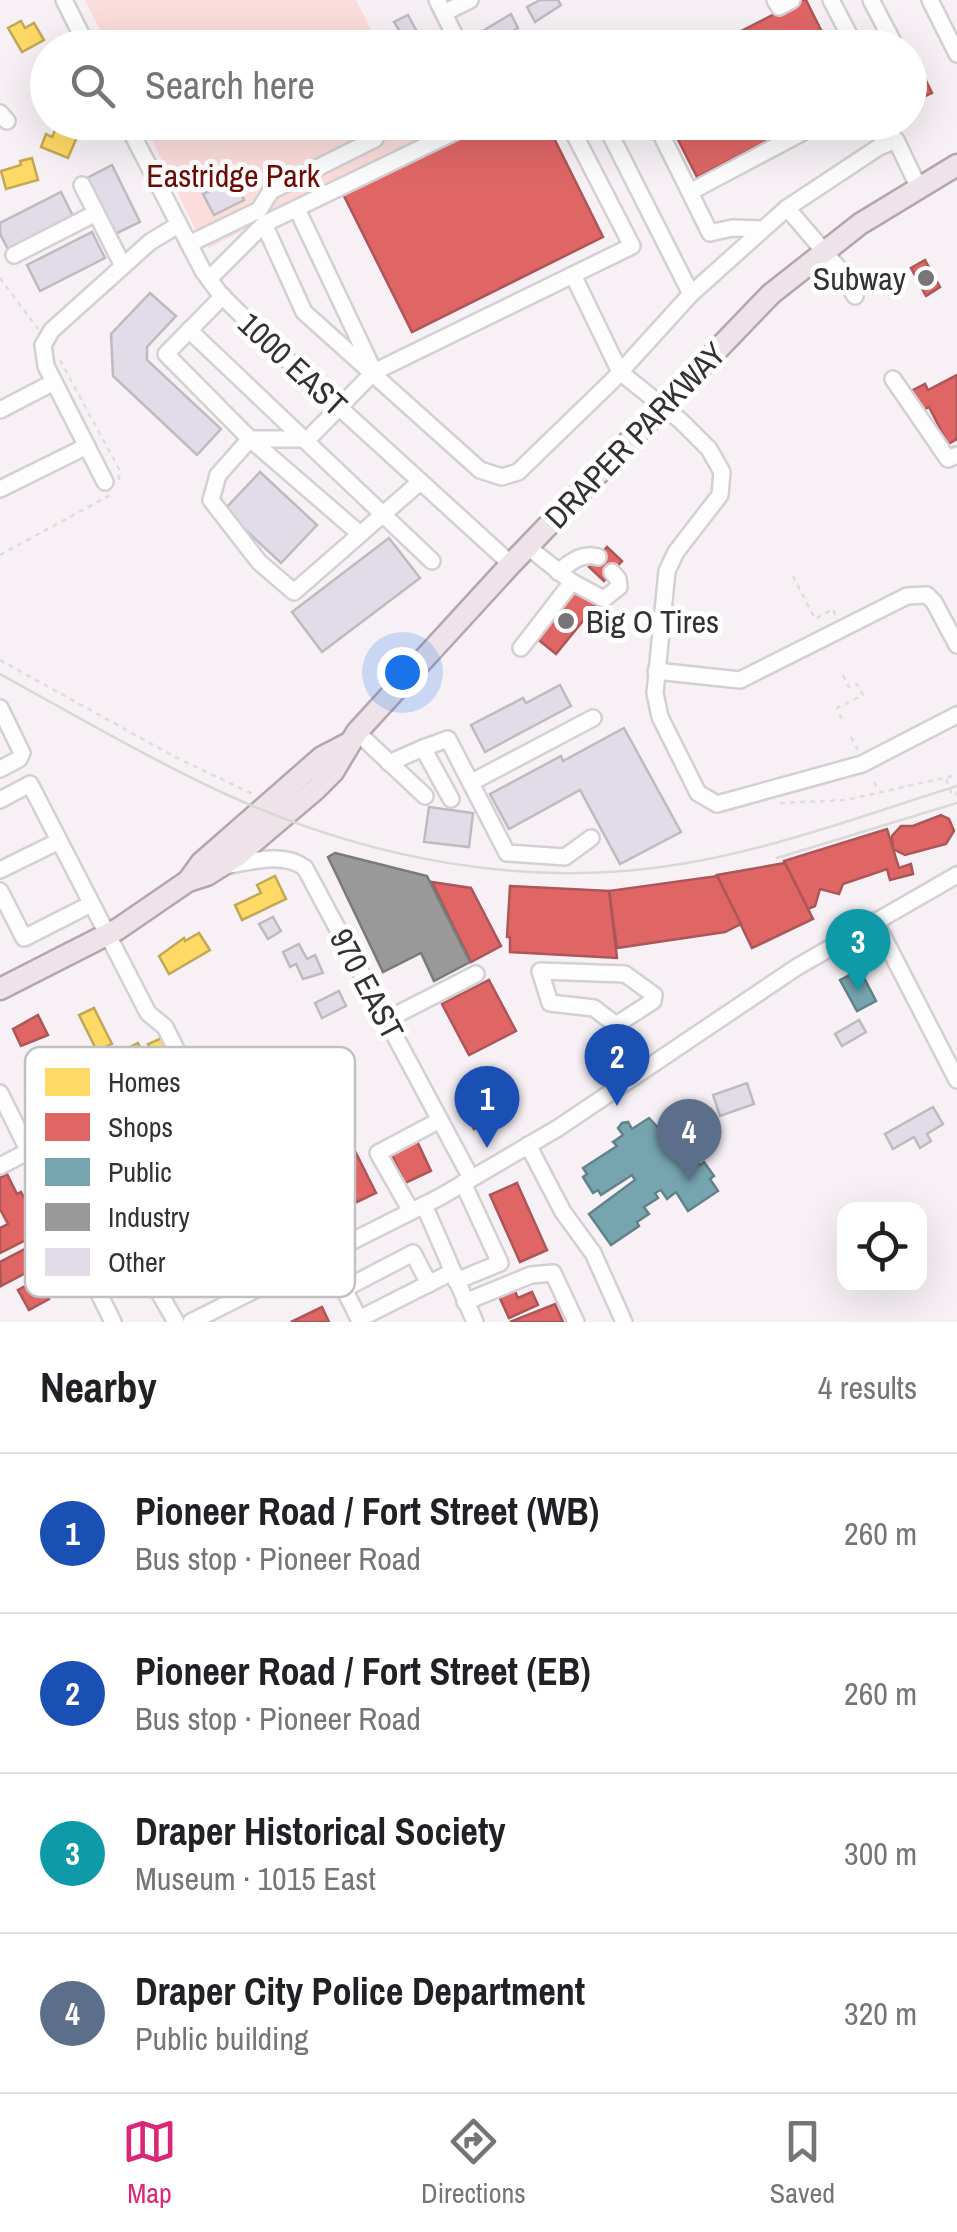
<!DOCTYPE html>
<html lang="en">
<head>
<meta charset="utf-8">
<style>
	body { margin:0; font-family:"Archivo Narrow",sans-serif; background:#f2f2f2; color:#202124 }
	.controls { position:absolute; right:30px; bottom:30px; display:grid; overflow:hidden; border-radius:20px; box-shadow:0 10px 40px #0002 }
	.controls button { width:90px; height:90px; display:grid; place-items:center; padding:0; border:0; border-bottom:2px solid #e0e0e0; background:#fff; color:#202124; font:50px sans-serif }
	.you { position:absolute; left:402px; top:672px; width:35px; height:35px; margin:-25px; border:8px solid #fff; border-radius:50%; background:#1a73e8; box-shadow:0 0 0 15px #1a73e833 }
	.badge { display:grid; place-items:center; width:65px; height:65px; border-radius:50%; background:#db2777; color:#fff; font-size:32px; font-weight:700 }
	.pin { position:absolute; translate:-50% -82px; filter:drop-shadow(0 2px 5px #0008) }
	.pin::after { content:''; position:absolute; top:52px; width:35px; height:30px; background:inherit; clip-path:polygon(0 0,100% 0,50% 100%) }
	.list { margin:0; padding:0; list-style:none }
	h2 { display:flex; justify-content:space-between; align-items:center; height:130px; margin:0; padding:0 40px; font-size:42px }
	h2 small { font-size:32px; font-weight:400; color:#757577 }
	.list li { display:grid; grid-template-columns:65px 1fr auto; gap:30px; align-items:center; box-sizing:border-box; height:160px; padding:0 40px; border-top:2px solid #e0e0e0 }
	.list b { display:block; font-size:38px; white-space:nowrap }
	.list p { margin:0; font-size:32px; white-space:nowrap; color:#757577 }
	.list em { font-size:32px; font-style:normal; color:#757577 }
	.icon { flex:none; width:55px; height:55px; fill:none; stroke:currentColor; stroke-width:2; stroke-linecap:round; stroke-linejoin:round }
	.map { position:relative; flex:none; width:957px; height:1322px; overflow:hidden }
	.search { position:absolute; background:#fff; box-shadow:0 10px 40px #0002; left:30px; right:30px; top:30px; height:110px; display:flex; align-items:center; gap:25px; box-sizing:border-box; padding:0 35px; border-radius:55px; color:#757577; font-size:38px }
	.sheet { height:770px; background:#fff }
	nav { display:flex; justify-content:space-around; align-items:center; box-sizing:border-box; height:140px; border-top:2px solid #e0e0e0; background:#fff; font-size:28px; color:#757577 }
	nav a { display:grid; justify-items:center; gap:5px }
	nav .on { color:#db2777 }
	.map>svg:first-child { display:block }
	.green { fill:#fbdddb }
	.homes { fill:#ffd966; stroke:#c2a757; stroke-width:2.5 }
	.shops { fill:#e06666; stroke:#ac5657; stroke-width:2.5 }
	.public { fill:#76a5af; stroke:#62828a; stroke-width:2.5 }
	.industry { fill:#999; stroke:#7b7a7b; stroke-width:2.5 }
	.building { fill:#e1dce8; stroke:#bebbbe; stroke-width:2.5 }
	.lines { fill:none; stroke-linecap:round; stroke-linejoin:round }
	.minor-casing { stroke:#d3cfd3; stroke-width:20 }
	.major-casing { stroke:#b7a4ac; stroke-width:25 }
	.path { stroke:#dedcdd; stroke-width:2.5; stroke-dasharray:5 5; stroke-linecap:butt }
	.minor { stroke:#fefdfe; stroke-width:15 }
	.major { stroke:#ede3e8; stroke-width:20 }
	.tram { stroke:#d8d8d8; stroke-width:2.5 }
	.poi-dot { fill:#787478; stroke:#fff; stroke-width:4 }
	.labels { text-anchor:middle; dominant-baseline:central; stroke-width:10; stroke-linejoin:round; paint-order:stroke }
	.park-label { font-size:32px; fill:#6c0d07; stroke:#fff }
	.poi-label { font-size:32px; fill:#343134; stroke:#fff; text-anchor:end }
	.street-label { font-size:32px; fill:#343134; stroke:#fff }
	.key { fill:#fff; stroke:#c2c1c2; stroke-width:2.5 }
	.key-label { font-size:28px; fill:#343134 }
</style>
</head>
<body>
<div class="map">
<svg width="957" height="1322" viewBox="0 0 957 1322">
	<rect width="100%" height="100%" fill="#f7f1f6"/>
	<g class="green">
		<path d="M85 0H356L380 47H108Z"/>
		<path d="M418 122 425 137 209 248 195 229 144 123Z"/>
	</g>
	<g class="homes">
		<path d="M21 21 25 28 34 23 44 40 22 52 8 28Z"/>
		<path d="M59 122 80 130 68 158 41 147 46 134 52 137Z"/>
		<path d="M32 158 38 180 6 189 1 171 21 165 20 161Z"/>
		<path d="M275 876 286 899 242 920 235 905 261 893 257 885Z"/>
		<path d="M199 933 210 950 169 974 159 956 184 938 185 941Z"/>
		<path d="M94 1008 112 1044 97 1051 79 1015Z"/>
		<path d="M164 1037 182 1072 166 1080 148 1044Z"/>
		<path d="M138 1043 146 1060 110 1078 102 1061Z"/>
	</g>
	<g class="shops">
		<path d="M802 0H806L830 48H708Z"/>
		<path d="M913 54 932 93 910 103V56Z"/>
		<path d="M483 122H546L603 237 412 332 342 192Z"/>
		<path d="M669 122H804L697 177Z"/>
		<path d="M925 260 940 287 926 296 911 268Z"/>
		<path d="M957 375V439L948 444 929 407 921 411 911 391 925 384 928 390Z"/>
		<path d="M607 547 622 561 604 581 589 567Z"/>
		<path d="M575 588 596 605 556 654 535 637Z"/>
		<path d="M941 815 949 819 954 831 946 844 905 855 893 849 892 836 901 826H913Z"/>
		<path d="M887 829 899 868 911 864 913 874 890 880 887 869 843 884 839 894 820 889 815 906 808 909 784 861Z"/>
		<path d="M785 863 813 919 752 948 717 875Z"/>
		<path d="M717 876 741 924 725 932 617 948 609 891Z"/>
		<path d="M432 882 471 888 501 946 471 962Z"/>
		<path d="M510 886 609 891 617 958 510 952V937H507Z"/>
		<path d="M489 980 516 1031 469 1055 442 1004Z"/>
		<path d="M38 1015 48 1035 21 1046 13 1029Z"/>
		<path d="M479 1087 485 1098 497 1091 508 1111 474 1129 458 1099Z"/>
		<path d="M417 1141 431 1171 405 1183 391 1153Z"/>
		<path d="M355 1151 376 1193 357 1202 337 1160Z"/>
		<path d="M7 1174 17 1194 21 1192 32 1212 27 1215 38 1234 0 1253V1228L8 1224 0 1209V1178Z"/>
		<path d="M517 1183 547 1250 520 1262 490 1195Z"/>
		<path d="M46 1238 56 1257 1 1286 0 1262Z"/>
		<path d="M38 1279 49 1299 29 1310 18 1290Z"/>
		<path d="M513 1287 518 1298 532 1292 538 1305 509 1318 498 1294Z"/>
		<path d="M555 1304 563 1322H510Z"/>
		<path d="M322 1307 329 1322H291Z"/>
	</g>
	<g class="public">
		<path d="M854 973 856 977 862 974 876 1001 857 1011 840 980Z"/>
		<path d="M649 1118 661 1131 672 1124 700 1165 704 1162 714 1176 710 1179 718 1191 688 1211 676 1192 667 1199 661 1190 655 1193 658 1198 644 1207 649 1214 637 1222 639 1226 611 1245 589 1214 635 1180 632 1175 601 1195 598 1190 593 1193 583 1177 587 1174 583 1168 617 1146 613 1142 623 1135 618 1128 622 1123 628 1122 632 1129Z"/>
	</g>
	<path class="industry" d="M335 853 427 876 470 962 434 981 421 953 383 972 328 857Z"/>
	<g class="building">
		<path d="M540 0H558L561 5 535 22 527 7Z"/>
		<path d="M511 14 518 28 488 46 481 32Z"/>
		<path d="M408 15 422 41 410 48 394 22Z"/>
		<path d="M112 165 140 222 115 234 87 178Z"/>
		<path d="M234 179 244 200 214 215 203 194Z"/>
		<path d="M61 192 74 218 9 251 0 234V223Z"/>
		<path d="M92 232 105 258 40 291 27 265Z"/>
		<path d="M150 293 176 316 147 347V360L221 429 197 455 113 376 111 334Z"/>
		<path d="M260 472 317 525 281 563 224 510Z"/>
		<path d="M389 538 420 578 322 652 292 612Z"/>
		<path d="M560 685 571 706 485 752 471 725 523 698 526 703Z"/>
		<path d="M624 728 681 832 620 864 580 790 509 829 490 794 561 756 563 761Z"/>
		<path d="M429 807 473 813 469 847 424 842Z"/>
		<path d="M273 917 281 931 268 939 259 924Z"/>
		<path d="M299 944 307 959 315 955 323 973 303 979 296 964 290 967 283 952Z"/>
		<path d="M339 991 346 1006 322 1018 315 1003Z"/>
		<path d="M859 1020 866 1032 842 1046 835 1034Z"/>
		<path d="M747 1083 754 1104 720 1116 713 1095Z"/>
		<path d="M933 1107 943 1124 927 1134 931 1141 920 1148 914 1137 893 1149 885 1134Z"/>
	</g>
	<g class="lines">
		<defs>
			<g id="minor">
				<path d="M64 0 88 48"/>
				<path d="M437 0 461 48"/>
				<path d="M775 0 779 7 792 0"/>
				<path d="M831 0 856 48"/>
				<path d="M871 0 892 40 878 48"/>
				<path d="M930 0 957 54"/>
				<path d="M444 13 470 0"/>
				<path d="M0 113 7 121"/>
				<path d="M126 122 203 271 220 294 284 357 511 564"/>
				<path d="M655 122 710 233 732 228 762 229"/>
				<path d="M82 185 123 266"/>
				<path d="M690 192 822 122"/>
				<path d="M787 208 879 147 896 140 918 186"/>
				<path d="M297 209 370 363"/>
				<path d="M264 224 304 312 480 470 502 477 518 472 612 381 691 294 604 122"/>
				<path d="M189 244 259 210 271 191 375 139"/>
				<path d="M14 255 96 213"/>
				<path d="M573 275 620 372 681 421 709 449 722 472 720 495 676 552 667 571 655 693 660 717 698 793 717 804 862 764 957 715"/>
				<path d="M209 279 264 224 475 122"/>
				<path d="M691 294 787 208 840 270 855 296"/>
				<path d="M223 296 166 354 250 439 360 534"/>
				<path d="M189 330 432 561"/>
				<path d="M893 379 948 459 957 455"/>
				<path d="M0 410 54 382"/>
				<path d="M105 482 46 366 43 345 52 330 150 242 178 225"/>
				<path d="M420 482 294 592 259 562 211 500 218 475 250 439H308L374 372 632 246 568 122"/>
				<path d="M0 489 87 446"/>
				<path d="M558 572C571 562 582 552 598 557"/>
				<path d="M572 582 604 599 619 587 618 579 612 572"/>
				<path d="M521 648 572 582 528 547"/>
				<path d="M656 671 740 680 907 596 927 595 934 602 957 645"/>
				<path d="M0 708 22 753 19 759 0 769"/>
				<path d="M357 732 425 796"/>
				<path d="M389 763 423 748"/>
				<path d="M472 782 593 718"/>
				<path d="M451 799 423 748 448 739 507 853 565 857 591 838"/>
				<path d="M0 800 30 784 148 1013 165 1027 196 1089 169 1102"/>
				<path d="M224 866C251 862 282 851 305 868L471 1178"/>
				<path d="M0 870 59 841"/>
				<path d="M0 891 24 938 91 904"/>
				<path d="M875 921 957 1080"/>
				<path d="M386 1020 476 974"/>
				<path d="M616 1025 594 1008 550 1003 540 971 625 974 654 995 653 1001 616 1025 642 1071"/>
				<path d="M0 1093 113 1322"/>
				<path d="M528 1145 563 1212 593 1253 624 1322"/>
				<path d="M147 1154 178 1216"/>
				<path d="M0 1166 29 1151"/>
				<path d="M250 1199 289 1272"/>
				<path d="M55 1202 197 1128"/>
				<path d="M424 1205 475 1322"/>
				<path d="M411 1211 378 1153 440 1120"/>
				<path d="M333 1250 294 1175 342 1149"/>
				<path d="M326 1253 359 1319 452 1272"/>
				<path d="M456 1281 500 1263 463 1183"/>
				<path d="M95 1285 141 1261 176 1322"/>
				<path d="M344 1289 413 1253 429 1284"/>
				<path d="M465 1302 531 1275 553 1273 576 1322"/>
				<path d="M191 1322 440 1197 558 1128 797 967 957 875"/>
			</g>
			<g id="major">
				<path d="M188 881 201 863 322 757 347 744"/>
				<path d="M0 989 118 929 188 881 207 875 237 856 316 789 333 772 357 732 511 564 771 294 860 224 957 165"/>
			</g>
		</defs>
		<use href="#minor" class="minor-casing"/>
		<use href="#major" class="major-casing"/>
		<g class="path">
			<path d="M0 278 38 329"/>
			<path d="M60 360 119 469V482"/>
			<path d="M0 555 114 493"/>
			<path d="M793 576 815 619 833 609 835 615"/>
			<path d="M0 660 177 758 255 795"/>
			<path d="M843 675 849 687 857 684 863 695 837 708 843 722"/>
			<path d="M851 737 859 752"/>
			<path d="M946 779 952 795 957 794"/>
			<path d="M874 782 877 787"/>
			<path d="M780 803 846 800 957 775"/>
		</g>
		<use href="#minor" class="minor"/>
		<use href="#major" class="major"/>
		<g class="tram">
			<path d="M0 674C73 714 146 757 221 792 366 859 529 891 687 863 779 847 868 814 957 786"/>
			<path d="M777 858 957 803"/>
		</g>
	</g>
	<g class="poi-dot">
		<circle cx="926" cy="278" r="10"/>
		<circle cx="566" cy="621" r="10"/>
	</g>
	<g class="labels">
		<g class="park-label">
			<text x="233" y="175">Eastridge Park</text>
		</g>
		<g class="poi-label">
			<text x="906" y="278">Subway</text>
			<text x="586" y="621" text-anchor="start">Big O Tires</text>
		</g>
		<g class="street-label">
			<text transform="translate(293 364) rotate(43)">1000 EAST</text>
			<text transform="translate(635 435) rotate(-46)">DRAPER PARKWAY</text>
			<text transform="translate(367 984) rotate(62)">970 EAST</text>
		</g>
	</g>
	<rect x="25" y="1047" width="330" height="250" rx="15" class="key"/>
	<rect x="45" y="1068" width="45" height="28" fill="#ffd966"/>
	<rect x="45" y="1113" width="45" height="28" fill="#e06666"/>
	<rect x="45" y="1158" width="45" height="28" fill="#76a5af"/>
	<rect x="45" y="1203" width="45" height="28" fill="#999"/>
	<rect x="45" y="1248" width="45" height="28" fill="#e1dce8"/>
	<g class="key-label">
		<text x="108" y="1092">Homes</text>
		<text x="108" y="1137">Shops</text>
		<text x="108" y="1182">Public</text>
		<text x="108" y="1227">Industry</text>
		<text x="108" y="1272">Other</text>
	</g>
</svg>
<div class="controls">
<button><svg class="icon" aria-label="locate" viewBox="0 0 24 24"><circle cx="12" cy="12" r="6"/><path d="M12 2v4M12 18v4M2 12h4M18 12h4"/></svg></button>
</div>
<div class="you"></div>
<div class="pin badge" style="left:487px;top:1148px;background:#1a4fb4">1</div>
<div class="pin badge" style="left:617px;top:1106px;background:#1a4fb4">2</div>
<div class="pin badge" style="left:858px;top:991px;background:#0f9aa8">3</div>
<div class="pin badge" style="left:689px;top:1181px;background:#5c6f8a">4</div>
<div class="search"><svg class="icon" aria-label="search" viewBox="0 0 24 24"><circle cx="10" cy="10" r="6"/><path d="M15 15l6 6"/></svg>Search here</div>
</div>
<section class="sheet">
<h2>Nearby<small>4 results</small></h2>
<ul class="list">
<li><span class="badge" style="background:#1a4fb4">1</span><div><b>Pioneer Road / Fort Street (WB)</b><p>Bus stop · Pioneer Road</p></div><em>260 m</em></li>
<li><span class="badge" style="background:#1a4fb4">2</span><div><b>Pioneer Road / Fort Street (EB)</b><p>Bus stop · Pioneer Road</p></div><em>260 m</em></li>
<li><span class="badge" style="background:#0f9aa8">3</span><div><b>Draper Historical Society</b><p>Museum · 1015 East</p></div><em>300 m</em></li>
<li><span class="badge" style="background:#5c6f8a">4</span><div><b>Draper City Police Department</b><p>Public building</p></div><em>320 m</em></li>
</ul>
</section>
<nav>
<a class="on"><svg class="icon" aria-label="map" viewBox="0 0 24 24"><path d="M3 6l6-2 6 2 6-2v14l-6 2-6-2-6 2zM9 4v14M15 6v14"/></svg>Map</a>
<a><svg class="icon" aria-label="directions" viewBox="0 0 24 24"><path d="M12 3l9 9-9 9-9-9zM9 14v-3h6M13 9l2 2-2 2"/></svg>Directions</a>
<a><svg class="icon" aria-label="saved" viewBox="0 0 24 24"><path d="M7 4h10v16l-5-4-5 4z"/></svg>Saved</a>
</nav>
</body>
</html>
